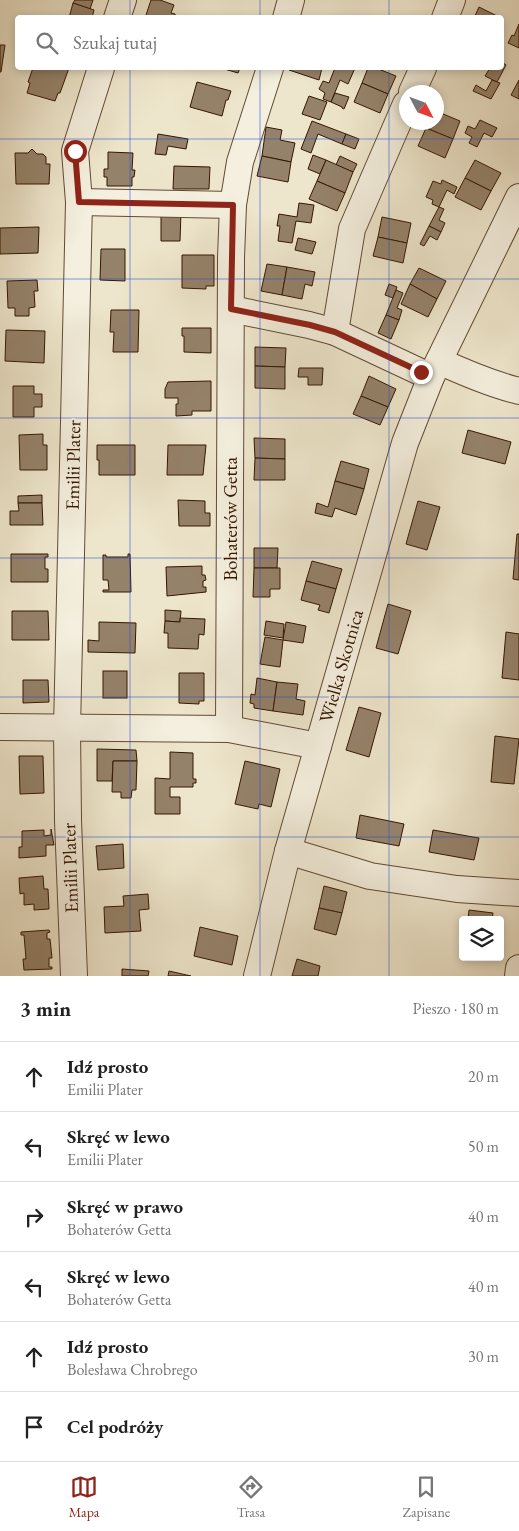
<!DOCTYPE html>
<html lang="pl">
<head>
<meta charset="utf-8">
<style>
	body { margin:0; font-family:"EB Garamond",serif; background:#f2f2f2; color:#222 }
	.controls { position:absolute; right:15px; bottom:15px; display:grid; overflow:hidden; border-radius:5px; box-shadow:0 2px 8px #0003 }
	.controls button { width:45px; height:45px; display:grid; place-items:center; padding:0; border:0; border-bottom:1px solid #e0e0e0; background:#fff; color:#222; font:25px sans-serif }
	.compass { position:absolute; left:399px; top:85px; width:45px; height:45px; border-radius:50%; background:#fff; box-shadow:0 2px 8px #0003; rotate:131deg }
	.stop { position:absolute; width:15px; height:15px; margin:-11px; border:4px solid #8f2418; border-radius:50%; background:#fff }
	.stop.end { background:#8f2418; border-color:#fff; box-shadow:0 1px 5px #0008 }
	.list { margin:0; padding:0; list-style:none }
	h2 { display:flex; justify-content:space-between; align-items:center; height:65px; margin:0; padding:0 20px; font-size:21px }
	h2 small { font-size:16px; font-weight:400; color:#767676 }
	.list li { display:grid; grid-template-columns:32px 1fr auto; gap:15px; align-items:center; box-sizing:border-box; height:70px; padding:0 20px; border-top:1px solid #e0e0e0 }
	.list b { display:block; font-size:19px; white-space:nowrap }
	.list p { margin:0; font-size:16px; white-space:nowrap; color:#767676 }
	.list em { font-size:16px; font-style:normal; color:#767676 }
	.icon { flex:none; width:28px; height:28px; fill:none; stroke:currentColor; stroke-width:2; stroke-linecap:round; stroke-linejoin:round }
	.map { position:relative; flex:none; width:519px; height:976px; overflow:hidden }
	.search { position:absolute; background:#fff; box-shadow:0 2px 8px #0003; left:15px; right:15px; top:15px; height:55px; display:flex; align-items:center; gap:12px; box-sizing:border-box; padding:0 18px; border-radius:5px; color:#767676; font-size:19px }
	.sheet { height:485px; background:#fff }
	nav { display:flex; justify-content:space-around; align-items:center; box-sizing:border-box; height:70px; border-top:1px solid #e0e0e0; background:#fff; font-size:14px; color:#767676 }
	nav a { display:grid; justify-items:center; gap:2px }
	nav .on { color:#8f2418 }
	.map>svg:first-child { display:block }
	.building { fill:#95826a; stroke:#341600 }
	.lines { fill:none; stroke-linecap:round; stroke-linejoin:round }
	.minor-casing { stroke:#624a33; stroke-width:28 }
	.minor { stroke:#f4efde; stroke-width:26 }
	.route { stroke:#8f2418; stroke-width:6 }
	.grid { fill:none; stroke:#1d4ed8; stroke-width:1; stroke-opacity:0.55 }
	.labels { text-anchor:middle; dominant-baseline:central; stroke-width:4; stroke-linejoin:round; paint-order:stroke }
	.street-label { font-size:19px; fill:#341600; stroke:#f4efde }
</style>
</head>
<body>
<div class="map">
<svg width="519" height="976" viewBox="0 0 519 976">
	<rect width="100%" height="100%" fill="#eee6cc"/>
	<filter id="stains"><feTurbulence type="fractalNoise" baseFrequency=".004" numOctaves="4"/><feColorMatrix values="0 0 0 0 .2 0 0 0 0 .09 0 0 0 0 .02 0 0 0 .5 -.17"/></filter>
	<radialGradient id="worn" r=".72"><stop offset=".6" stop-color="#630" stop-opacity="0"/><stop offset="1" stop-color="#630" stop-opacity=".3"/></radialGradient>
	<g class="building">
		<path d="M75 0H93L90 9 73 3Z"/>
		<path d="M151 0H160L174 5 171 13 175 14 176 18H145Z"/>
		<path d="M73 3 94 10 92 18H69Z"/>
		<path d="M479 7 501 18H474Z"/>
		<path d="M519 24V48L508 43 512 35 514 36Z"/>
		<path d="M0 45H5L1 72H0Z"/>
		<path d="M502 62 506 65 497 82 485 76 490 68H502Z"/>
		<path d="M33 68H69L60 93H58L55 101 27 93 30 83 28 82Z"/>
		<path d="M221 68H240L238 73Z"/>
		<path d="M290 68H322L319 80 289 70Z"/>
		<path d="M335 68H355L348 84 340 80 331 102 323 99 325 93 319 89 323 81 329 83Z"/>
		<path d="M368 68H376L396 76 388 94 362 83Z"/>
		<path d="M492 80 500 83 491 99 473 91 476 85 486 91Z"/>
		<path d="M519 80V99L511 95Z"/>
		<path d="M197 82 231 91 228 100H226L222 116 190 107Z"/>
		<path d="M362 83 388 94 380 113 354 102Z"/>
		<path d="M335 93 349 97 344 109 342 108V107L331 102Z"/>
		<path d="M309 96 327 102 320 120 302 114Z"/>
		<path d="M436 111 460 121 453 139 426 128 429 122H436Z"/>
		<path d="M480 120 497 128 492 137 484 133 477 147 469 143 472 137 465 133 468 126 475 129Z"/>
		<path d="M312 121 346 134 342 144 318 134 311 153 301 149Z"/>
		<path d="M266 127 282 130 280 140 295 143 291 162 262 156Z"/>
		<path d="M426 128 453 139 445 158 418 146Z"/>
		<path d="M158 134 188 139 186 149 168 146 166 155 155 154Z"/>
		<path d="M346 134 359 139 355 149 342 144Z"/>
		<path d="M32 149 37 154H43L46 157V164H50L49 184H16L15 153H28Z"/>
		<path d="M108 152 133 153 132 170H135L134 177H132V186H107V177H104V169H108Z"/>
		<path d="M313 155 326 160 320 174 308 169Z"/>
		<path d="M262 156 291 162 288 182 257 176Z"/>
		<path d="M340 156 357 164 353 172 336 165Z"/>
		<path d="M326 160 353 172 345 193 317 181Z"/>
		<path d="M475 160 501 173 491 191 465 178Z"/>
		<path d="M174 166 210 167 209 189H173Z"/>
		<path d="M465 178 491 191 481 210 455 197Z"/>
		<path d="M442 180 457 187 454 194 447 190 439 207 432 204 433 200 426 197 433 181 441 184Z"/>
		<path d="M317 181 345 193 337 211 309 199Z"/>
		<path d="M299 203 314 205 311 223 296 221 292 243 278 241 280 226H277L279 214 297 217Z"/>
		<path d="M439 207 444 209 439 220 445 223 441 232 429 226Z"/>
		<path d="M161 212H181L180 241H161Z"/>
		<path d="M382 217 411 223 407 243 378 237Z"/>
		<path d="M429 226 441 232 437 240 430 236 424 246 420 244Z"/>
		<path d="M39 227 38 253 0 254V228Z"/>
		<path d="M378 237 407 243 403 263 373 256Z"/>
		<path d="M298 238 316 242 312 254 295 250Z"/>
		<path d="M101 249H125V281L100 280Z"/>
		<path d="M182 255H214V286H206V289L182 288Z"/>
		<path d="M267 264 287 267 282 295 261 291Z"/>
		<path d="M287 267 315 272 312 286 305 284 302 299 282 295Z"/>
		<path d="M419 268 446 281 437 299 410 284Z"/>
		<path d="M37 280 38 291H34L35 307 29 308V316H15V308H8L7 281Z"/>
		<path d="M389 284 397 287 393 298 385 295Z"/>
		<path d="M410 284 437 299 428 317 401 304Z"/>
		<path d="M396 290 403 293 397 308 402 310 399 320 386 315Z"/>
		<path d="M111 310H139L138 352H113L114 332H110Z"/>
		<path d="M386 315 399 320 391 339 378 333Z"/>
		<path d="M182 328H211V353L184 352V336H182Z"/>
		<path d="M6 330 45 331 44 363 5 361Z"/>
		<path d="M255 347 286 348 285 367 255 366Z"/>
		<path d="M255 366 285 367V389L255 388Z"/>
		<path d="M299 368H323L322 385H308V377H298Z"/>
		<path d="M369 376 396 389 388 407 361 396Z"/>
		<path d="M211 381V411H192V415L176 416V404H178V398H165V389L168 382Z"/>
		<path d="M13 386H34V394H42V407H34V417H13Z"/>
		<path d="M361 396 388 407 380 425 353 414Z"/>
		<path d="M468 430 511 442 505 464 462 453Z"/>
		<path d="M43 434V445H47V470H20L19 435Z"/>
		<path d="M254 438 285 439V459L255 458Z"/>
		<path d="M97 445H135V475H99V460H97Z"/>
		<path d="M168 445H206L203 475H167Z"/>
		<path d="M255 458 285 459V480H254Z"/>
		<path d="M341 461 369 469 364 489 335 481Z"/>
		<path d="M335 481 364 489 356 515 335 508 332 517 315 513 317 503 328 507Z"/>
		<path d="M42 495V503H18V496Z"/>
		<path d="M178 500 205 501V513H210V526H179Z"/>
		<path d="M418 501 440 507 427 550 406 544Z"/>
		<path d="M18 503H42L43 525H10V511H19Z"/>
		<path d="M517 534H519V580L513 579Z"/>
		<path d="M254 548H278L277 568H254Z"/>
		<path d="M11 554H48V557H45V569H48V582H11Z"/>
		<path d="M128 554H130L131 592H103V590H109L108 580H103V555H106V557H128Z"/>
		<path d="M312 561 342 569 336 589 306 581Z"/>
		<path d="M202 566V575H205L206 580 203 581V587H206V592L167 596 166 567Z"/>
		<path d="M254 568H280V589H270V597H253Z"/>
		<path d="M306 581 336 589 329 613 318 610 320 605 301 600Z"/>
		<path d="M388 604 411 611 398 654 376 648Z"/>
		<path d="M165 610 181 611 180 622 165 621Z"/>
		<path d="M12 611H48L49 640H12Z"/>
		<path d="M180 618 205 619 204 635 199 634 198 649 168 648V633H164L165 621 180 622Z"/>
		<path d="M266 621 284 624 283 638 264 635Z"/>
		<path d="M99 622 136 623 135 653 88 652V640L99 641Z"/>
		<path d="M286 622 306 626 303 643 283 640Z"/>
		<path d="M506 632 519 634V680L502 678Z"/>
		<path d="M265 637 283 640 280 667 260 664Z"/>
		<rect x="103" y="671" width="24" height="27"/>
		<path d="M179 673H204V701H199V704L179 703Z"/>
		<path d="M257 678 277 682 273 711 254 708V704L250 703 251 694 255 695Z"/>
		<path d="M23 680H48L49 702 23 703Z"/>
		<path d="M277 682 298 684 296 699 305 701 303 715 273 711Z"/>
		<path d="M359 707 381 713 369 757 346 750Z"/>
		<path d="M495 736 519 739 514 784 491 782Z"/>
		<path d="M97 749 136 750 137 761H113L112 781H97Z"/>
		<path d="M170 752 193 753V779H196V783H193V787H170V797H180V814H155V778L170 779Z"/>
		<path d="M19 756H43L44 793 20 794Z"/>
		<path d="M113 761H137L136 790H132L131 798H121V792H112Z"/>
		<path d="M245 761 280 769 271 807 259 804 258 809 235 804Z"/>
		<path d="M360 815 404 824 399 846 356 838Z"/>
		<path d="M51 829 54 845H46V856L19 858V847H22V831L44 830V836L51 835Z"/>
		<path d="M433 830 479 838 474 860 429 852Z"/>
		<path d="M123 844 124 868 98 870 96 846Z"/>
		<path d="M43 876 44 889H48L49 909 34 910V904L24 905V893L20 894 19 878Z"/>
		<path d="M324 886 347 892 342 913 319 908Z"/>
		<path d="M148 894 149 909 139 910 141 931 105 933 104 907 124 906 123 896Z"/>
		<path d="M319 908 342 913 336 935 314 929Z"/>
		<path d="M469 910 493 913 492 920H468Z"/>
		<path d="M200 927 238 936 232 965 194 956Z"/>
		<path d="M49 930 50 932 47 933V939H50L52 958H49V967H52V969L24 970 23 959H26L24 935H21V932Z"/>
		<path d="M297 959 320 966 318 976H292Z"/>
		<path d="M122 969 149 971 148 976H122Z"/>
		<path d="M169 971 191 976H168Z"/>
	</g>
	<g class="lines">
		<defs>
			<g id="minor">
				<path d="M117 18 123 0"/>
				<path d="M286 18 291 0"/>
				<path d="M445 18 452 0"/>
				<path d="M412 92 423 68"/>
				<path d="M79 202 233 205"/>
				<path d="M231 309 309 325 335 332 431 377"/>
				<path d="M335 332 352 229 406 104"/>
				<path d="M439 361C465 373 491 384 519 391"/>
				<path d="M0 727 229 729 318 746"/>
				<path d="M229 729 231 258 233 205 240 162 270 68"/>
				<path d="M288 851 370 876 457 889 519 893"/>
				<path d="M74 976 68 820 67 729 79 202 75 151 101 68"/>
				<path d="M257 976 288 851 405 443 431 377 519 197"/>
				<path d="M518 976 519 968"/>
			</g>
		</defs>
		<use href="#minor" class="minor-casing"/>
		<use href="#minor" class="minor"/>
	</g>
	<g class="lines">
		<path class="route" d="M75 151 79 202 233 205 231 309 310 325 335 332 421 372"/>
	</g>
	<path class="grid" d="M130 0V18M260 0V18M389 0V18M130 68V976M260 68V976M389 68V976M0 139H519M0 279H519M0 418H519M0 558H519M0 697H519M0 837H519"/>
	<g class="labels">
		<g class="street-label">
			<text transform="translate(73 465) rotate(-89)">Emilii Plater</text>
			<text transform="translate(230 519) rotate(-90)">Bohaterów Getta</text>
			<text transform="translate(341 666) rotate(-74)">Wielka Skotnica</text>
			<text transform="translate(70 868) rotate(-92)">Emilii Plater</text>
		</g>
	</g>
	<rect width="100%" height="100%" filter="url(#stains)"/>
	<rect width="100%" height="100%" fill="url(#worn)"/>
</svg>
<div class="controls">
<button><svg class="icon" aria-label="layers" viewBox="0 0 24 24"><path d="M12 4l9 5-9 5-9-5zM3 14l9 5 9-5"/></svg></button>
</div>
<svg class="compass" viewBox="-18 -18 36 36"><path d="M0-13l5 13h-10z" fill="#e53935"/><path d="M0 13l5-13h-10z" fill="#767676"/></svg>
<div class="stop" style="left:75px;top:151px"></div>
<div class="stop end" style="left:421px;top:372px"></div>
<div class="search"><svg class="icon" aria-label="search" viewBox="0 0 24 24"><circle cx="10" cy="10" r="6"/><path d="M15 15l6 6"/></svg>Szukaj tutaj</div>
</div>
<section class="sheet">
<h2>3 min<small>Pieszo · 180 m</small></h2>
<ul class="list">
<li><svg class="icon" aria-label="ahead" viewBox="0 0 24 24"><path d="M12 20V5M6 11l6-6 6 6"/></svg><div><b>Idź prosto</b><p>Emilii Plater</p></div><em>20 m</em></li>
<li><svg class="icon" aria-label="left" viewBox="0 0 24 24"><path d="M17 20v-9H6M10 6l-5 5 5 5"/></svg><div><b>Skręć w lewo</b><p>Emilii Plater</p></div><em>50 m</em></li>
<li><svg class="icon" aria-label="right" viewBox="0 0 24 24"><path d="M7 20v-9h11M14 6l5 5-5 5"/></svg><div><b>Skręć w prawo</b><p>Bohaterów Getta</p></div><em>40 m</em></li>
<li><svg class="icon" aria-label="left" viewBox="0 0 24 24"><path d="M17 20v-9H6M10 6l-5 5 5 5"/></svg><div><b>Skręć w lewo</b><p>Bohaterów Getta</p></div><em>40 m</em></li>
<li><svg class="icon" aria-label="ahead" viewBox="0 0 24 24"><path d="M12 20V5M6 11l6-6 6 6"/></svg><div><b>Idź prosto</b><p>Bolesława Chrobrego</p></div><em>30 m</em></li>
<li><svg class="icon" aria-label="arrive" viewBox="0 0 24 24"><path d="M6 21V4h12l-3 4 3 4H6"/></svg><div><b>Cel podróży</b></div></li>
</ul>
</section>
<nav>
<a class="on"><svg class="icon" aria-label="map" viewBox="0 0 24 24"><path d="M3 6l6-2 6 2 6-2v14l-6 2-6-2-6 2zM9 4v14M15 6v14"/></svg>Mapa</a>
<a><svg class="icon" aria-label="directions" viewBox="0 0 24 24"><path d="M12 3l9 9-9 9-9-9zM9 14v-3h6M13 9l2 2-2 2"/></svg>Trasa</a>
<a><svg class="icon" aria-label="saved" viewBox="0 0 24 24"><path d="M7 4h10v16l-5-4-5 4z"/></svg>Zapisane</a>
</nav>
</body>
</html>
